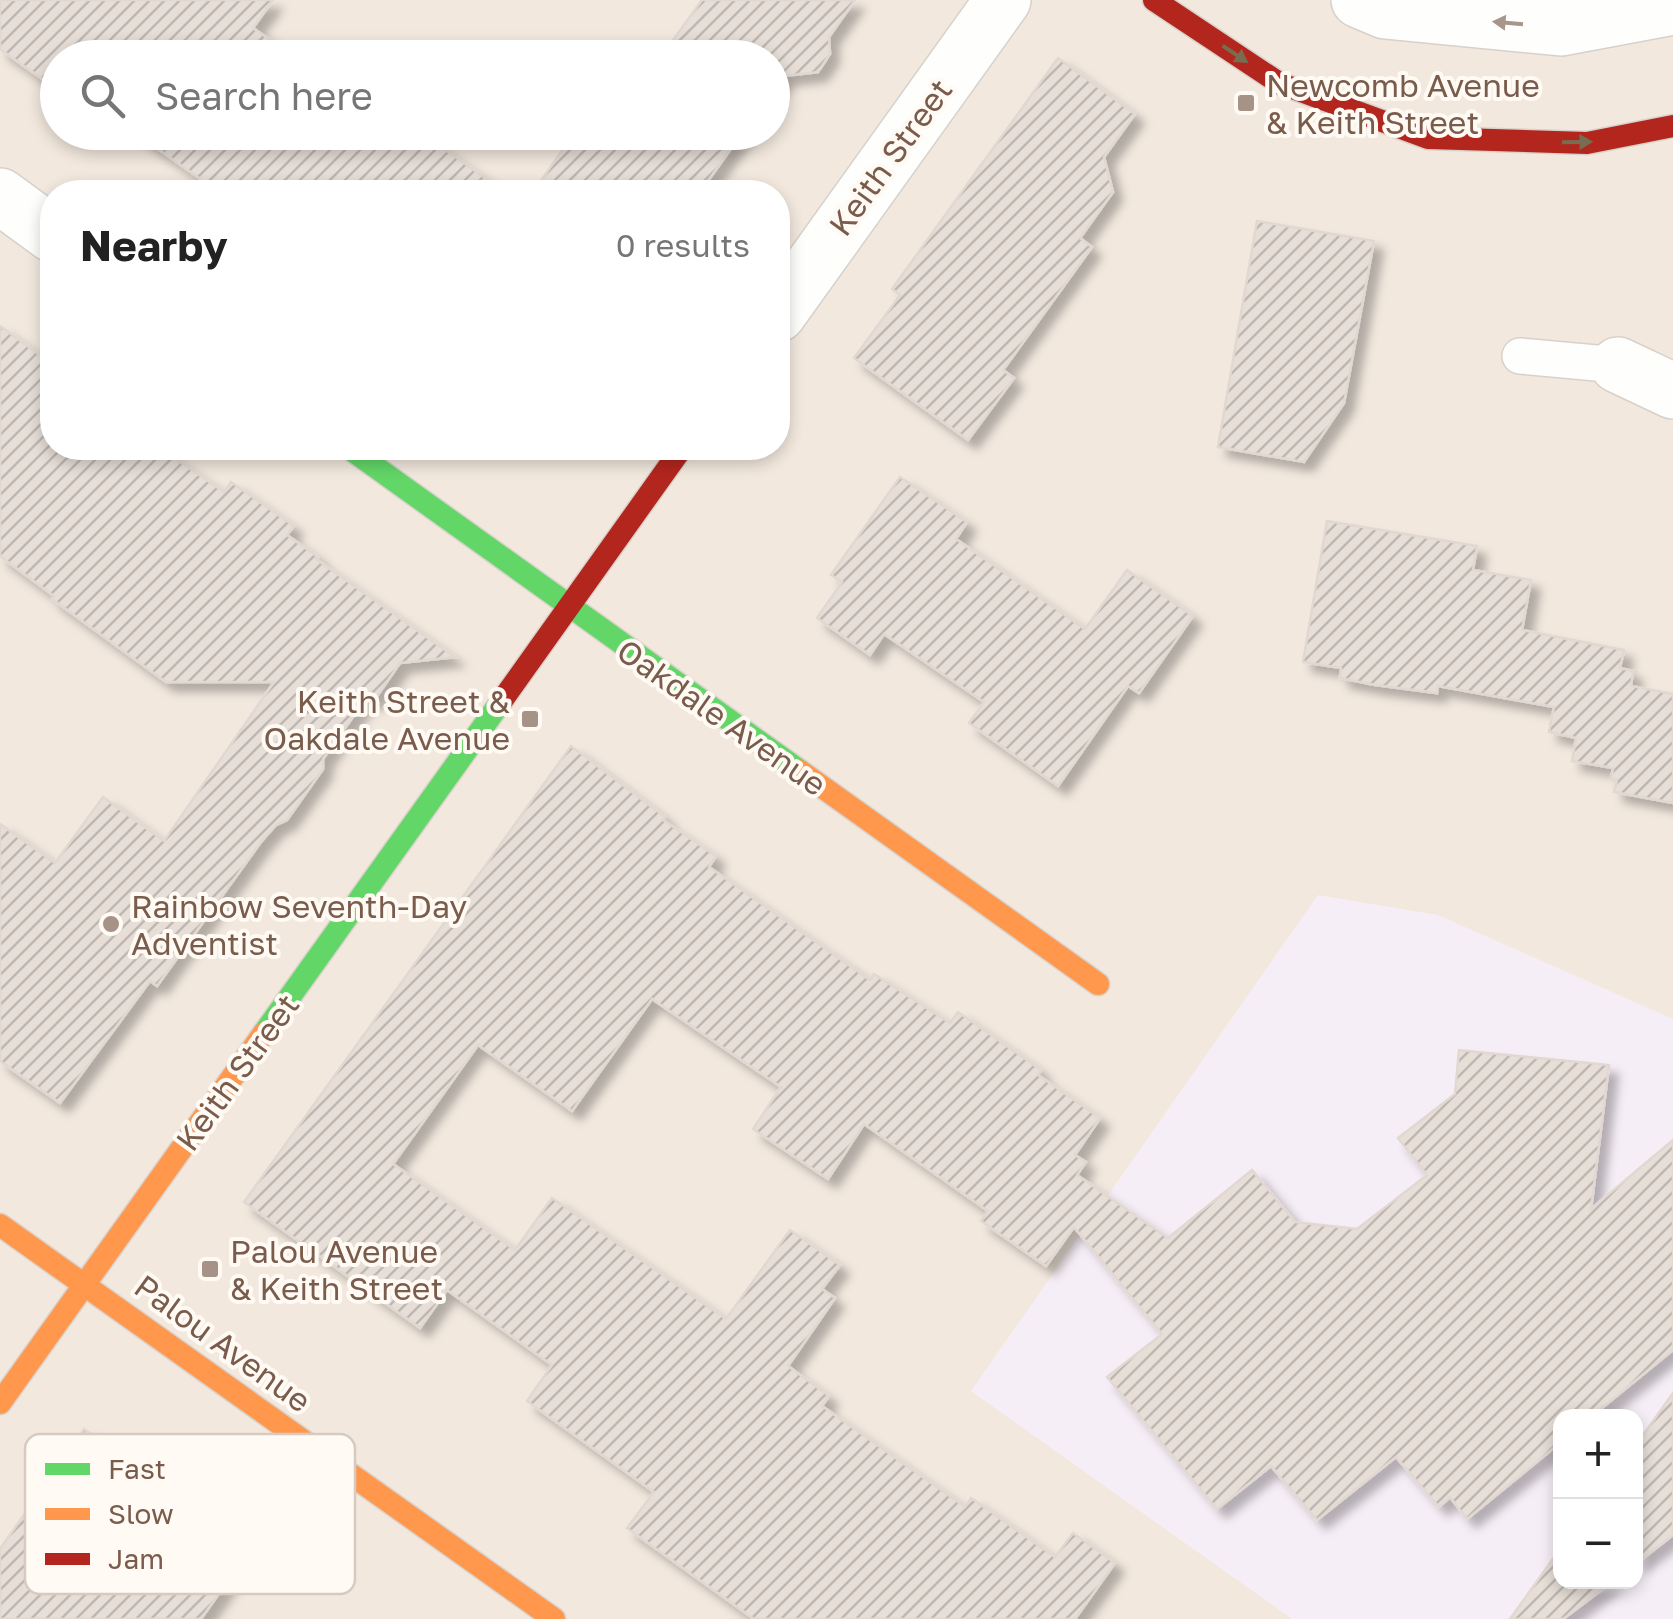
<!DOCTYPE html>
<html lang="en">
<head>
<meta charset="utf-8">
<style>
	body { margin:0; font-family:"Golos Text",sans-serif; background:#f2f2f2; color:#222 }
	.controls { position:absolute; right:30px; bottom:30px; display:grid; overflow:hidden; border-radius:20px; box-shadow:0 5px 15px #0003 }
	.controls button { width:90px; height:90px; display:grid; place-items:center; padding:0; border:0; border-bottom:2px solid #e0e0e0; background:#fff; color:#222; font:50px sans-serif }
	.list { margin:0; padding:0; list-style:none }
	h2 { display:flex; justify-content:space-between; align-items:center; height:130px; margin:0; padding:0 40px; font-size:42px }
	h2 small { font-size:32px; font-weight:400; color:#767676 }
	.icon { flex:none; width:55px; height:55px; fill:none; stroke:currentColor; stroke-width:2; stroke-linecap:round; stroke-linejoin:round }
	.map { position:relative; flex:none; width:1673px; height:1619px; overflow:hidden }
	.search { position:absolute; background:#fff; box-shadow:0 5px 15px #0003; left:40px; top:40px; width:750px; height:110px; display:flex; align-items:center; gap:25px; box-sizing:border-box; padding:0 35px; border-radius:55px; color:#767676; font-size:38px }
	.panel { position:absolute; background:#fff; box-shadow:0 5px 15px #0003; left:40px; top:180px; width:750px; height:280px; border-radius:40px }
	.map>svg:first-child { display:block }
	.residential { fill:#f2e8de; fill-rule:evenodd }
	.education { fill:#f6eef6; fill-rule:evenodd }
	.building { fill:url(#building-hatch); stroke:#e2d8d2; stroke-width:2.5; filter:url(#shadow) }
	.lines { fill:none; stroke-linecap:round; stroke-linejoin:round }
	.lane-casing { stroke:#d7d1cb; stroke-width:38 }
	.street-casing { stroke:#d7d1cb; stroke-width:58 }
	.fast-casing { stroke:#d9d2cb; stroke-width:25 }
	.slow-casing { stroke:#d9d2cb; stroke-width:25 }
	.jam-casing { stroke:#d9d2cb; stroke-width:25 }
	.lane { stroke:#fefefd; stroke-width:35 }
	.street { stroke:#fefefd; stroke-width:55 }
	.fast { stroke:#63d668; stroke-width:22 }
	.slow { stroke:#ff974d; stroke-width:22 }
	.jam { stroke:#b3261e; stroke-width:22 }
	.oneway { fill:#a8958b }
	.oneway2 { fill:#776e51 }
	.poi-dot { fill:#a69286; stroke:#fffaf3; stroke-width:4 }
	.labels { text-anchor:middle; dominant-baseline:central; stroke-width:8; stroke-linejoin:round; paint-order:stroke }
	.poi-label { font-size:32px; fill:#7a5c4d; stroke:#fffaf3; text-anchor:start }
	.street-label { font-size:32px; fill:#7a5c4d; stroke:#fffaf3 }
	.key { fill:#fffaf3; stroke:#d7cbc1; stroke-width:2.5 }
	.key-label { font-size:28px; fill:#7a5c4d }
</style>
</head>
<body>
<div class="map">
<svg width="1673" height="1619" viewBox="0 0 1673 1619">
	<defs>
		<pattern id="building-hatch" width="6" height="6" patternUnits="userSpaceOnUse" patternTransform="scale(2.5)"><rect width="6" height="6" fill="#e6ded7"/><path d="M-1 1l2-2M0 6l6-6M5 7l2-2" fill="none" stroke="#bfb7b1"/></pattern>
		<filter id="shadow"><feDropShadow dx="9" dy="9" stdDeviation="5" flood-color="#0004"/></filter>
	</defs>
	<rect width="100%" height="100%" fill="#f9f5f0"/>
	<path class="residential" d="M0 0H1673V1619H0ZM58 58H772V132H58ZM52 192H778V448H52ZM1560 1416H1636V1582H1560Z"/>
	<path class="education" d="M1318 895 1438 915 1673 1019V1619H1292L971 1391ZM1560 1416H1636V1582H1560Z"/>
	<g class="building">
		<path d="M0 0H273L253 28 296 58H58V90L0 49Z"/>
		<path d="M702 0H855L829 37 830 54 818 72 784 76 772 92V58H660Z"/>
		<path d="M1058 58 1135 114 1104 157 1113 192 1080 238 1092 247 1003 370 1014 378 968 440 854 358 900 295 892 289Z"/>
		<path d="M134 132H420L505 192H219Z"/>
		<path d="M575 132H743L700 192H533Z"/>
		<path d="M1257 221 1374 241 1344 403 1304 462 1218 447Z"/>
		<path d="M0 326 52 364V448H160L224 492 231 482 294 526 287 535 318 557 316 559 455 657 400 663 375 699 365 700 323 759V769L287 820 276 825 261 842 157 986 150 981 60 1103 0 1061V824L55 863 103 797 164 841 274 682H166L52 599 54 596 0 556Z"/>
		<path d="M900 477 967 522 956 539 1085 629 1127 570 1193 616 1139 693 1128 686 1058 786 969 723 984 702 884 634 870 655 817 618 842 582 831 575Z"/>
		<path d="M1327 521 1477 546 1473 570 1531 580 1522 630 1624 650 1620 668 1633 671 1631 686 1673 694V803L1614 792 1617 780 1611 779 1613 768 1572 761 1576 738 1549 732 1554 707 1438 686 1437 693 1375 685 1340 678 1341 668 1303 662Z"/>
		<path d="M571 746 665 817 663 820 716 856 709 867 870 980 874 974 950 1023 958 1012 1041 1070 1038 1075 1100 1118 1075 1155 1086 1162 1077 1175 1168 1238 1252 1170 1295 1222 1357 1229 1427 1175 1398 1138 1455 1094 1459 1050 1609 1065 1591 1209 1673 1140V1350L1592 1416H1560V1443L1467 1519 1450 1497 1439 1507 1396 1457 1317 1520 1271 1466 1217 1509 1107 1377 1162 1334 1074 1227 1046 1266 981 1221 988 1211 864 1124 828 1179 753 1129 781 1087 652 999 572 1111 478 1045 393 1164 515 1250 552 1198 726 1319 790 1230 840 1265 822 1289 835 1298 788 1366 829 1396 822 1406 965 1507 971 1498 1055 1557 1073 1533 1115 1563 1075 1619H754L627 1528 654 1492 527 1401 552 1365 447 1290 420 1328 244 1202Z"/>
		<path d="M1673 1393V1535L1636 1564V1445Z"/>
		<path d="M84 1429 155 1479 135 1510 230 1578 201 1619H0V1549Z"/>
		<path d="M1560 1549V1582H1612L1563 1619H1510Z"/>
	</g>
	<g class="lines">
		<defs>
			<path id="lane" d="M1520 356 1618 365"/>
			<g id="street">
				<path d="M1359 0 1385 11 1561 28 1673 7"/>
				<path d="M0 196 52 234"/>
				<path d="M778 314 1003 0"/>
				<path d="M1618 365 1673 391"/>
			</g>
			<g id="fast">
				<path d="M349 448 800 771"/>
				<path d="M264 1033 503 699"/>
			</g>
			<g id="slow">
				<path d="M800 771 1098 984"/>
				<path d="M0 1225 554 1619"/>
				<path d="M0 1403 264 1033"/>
			</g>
			<g id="jam">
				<path d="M1154 0 1279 83 1428 138 1587 143 1673 126"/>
				<path d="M503 699 682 448"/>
			</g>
		</defs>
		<use href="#lane" class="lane-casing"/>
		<use href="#street" class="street-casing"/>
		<use href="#fast" class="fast-casing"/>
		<use href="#slow" class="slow-casing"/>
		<use href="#jam" class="jam-casing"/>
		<use href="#lane" class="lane"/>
		<use href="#street" class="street"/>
		<use href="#fast" class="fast"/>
		<use href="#slow" class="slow"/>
		<use href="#jam" class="jam"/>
	</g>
	<defs><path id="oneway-solid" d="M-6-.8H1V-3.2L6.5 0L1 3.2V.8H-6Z" transform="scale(2.5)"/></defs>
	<use class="oneway" href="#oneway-solid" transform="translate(1508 23) rotate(-175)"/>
	<g class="oneway2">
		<use href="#oneway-solid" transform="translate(1235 54) rotate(34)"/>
		<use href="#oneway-solid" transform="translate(1577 142) rotate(-1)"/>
	</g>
	<g class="poi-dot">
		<rect x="1236" y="93" width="20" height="20" rx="5"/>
		<rect x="520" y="709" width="20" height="20" rx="5"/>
		<circle cx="111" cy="924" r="10"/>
		<rect x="200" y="1259" width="20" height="20" rx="5"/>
	</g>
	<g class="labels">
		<g class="poi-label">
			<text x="1266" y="85">Newcomb Avenue<tspan x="1266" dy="37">&amp; Keith Street</tspan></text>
			<text x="510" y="701" text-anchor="end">Keith Street &amp;<tspan x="510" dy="37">Oakdale Avenue</tspan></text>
			<text x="131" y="906">Rainbow Seventh-Day<tspan x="131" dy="37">Adventist</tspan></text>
			<text x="230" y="1251">Palou Avenue<tspan x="230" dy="37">&amp; Keith Street</tspan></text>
		</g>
		<g class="street-label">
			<text transform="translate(890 157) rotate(-54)">Keith Street</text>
			<text transform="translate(722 717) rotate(35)">Oakdale Avenue</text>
			<text transform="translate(237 1072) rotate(-54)">Keith Street</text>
			<text transform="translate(223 1343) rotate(36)">Palou Avenue</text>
		</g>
	</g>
	<rect x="25" y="1434" width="330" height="160" rx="15" class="key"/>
	<rect x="45" y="1463" width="45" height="12" fill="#63d668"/>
	<rect x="45" y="1508" width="45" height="12" fill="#ff974d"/>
	<rect x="45" y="1553" width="45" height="12" fill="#b3261e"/>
	<g class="key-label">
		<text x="108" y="1479">Fast</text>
		<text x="108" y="1524">Slow</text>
		<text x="108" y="1569">Jam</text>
	</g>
</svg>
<div class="controls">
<button>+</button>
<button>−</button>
</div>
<div class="search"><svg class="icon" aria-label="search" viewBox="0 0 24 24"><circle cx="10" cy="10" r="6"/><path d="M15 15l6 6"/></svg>Search here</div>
<section class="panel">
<h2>Nearby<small>0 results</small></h2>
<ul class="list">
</ul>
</section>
</div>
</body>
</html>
